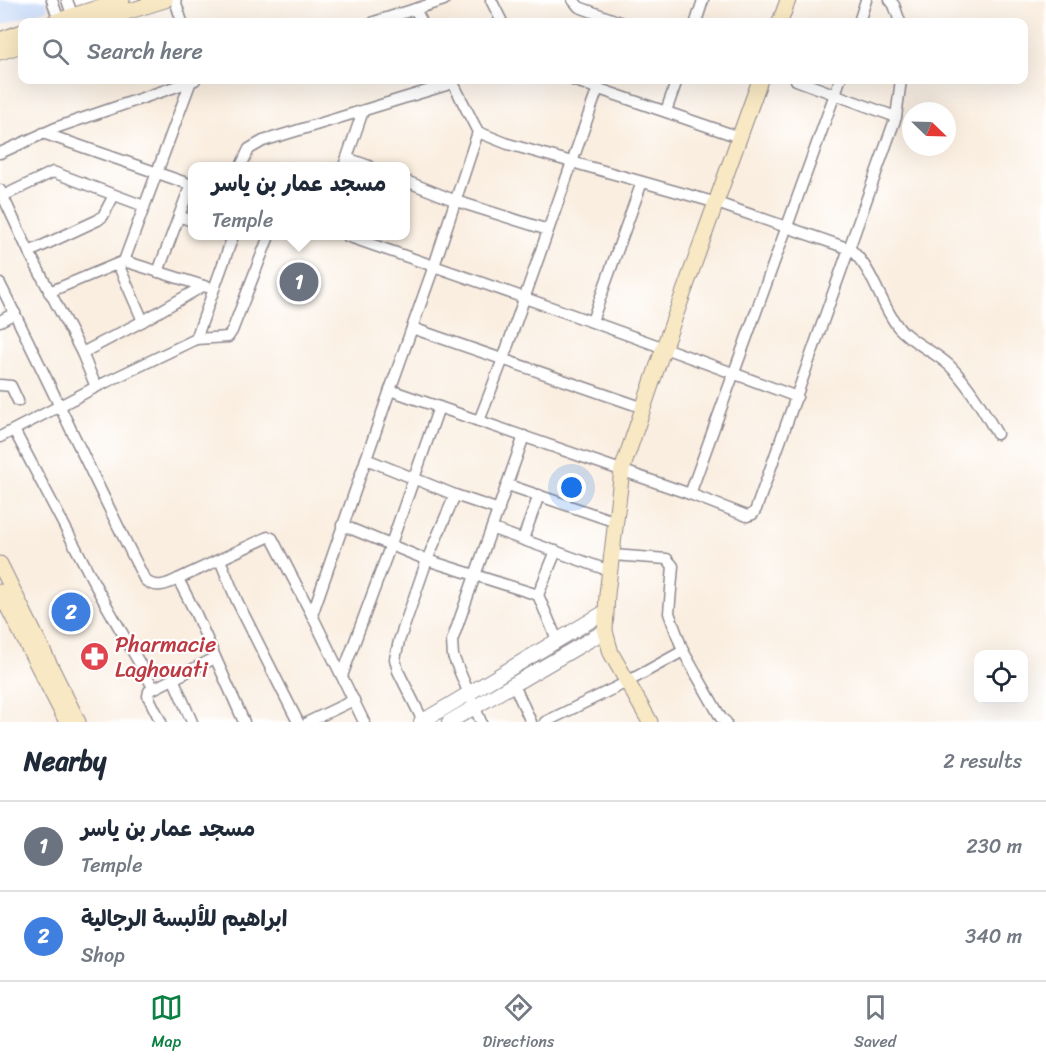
<!DOCTYPE html>
<html lang="en">
<head>
<meta charset="utf-8">
<style>
	body { margin:0; font-family:Sriracha,"Playpen Sans Arabic",sans-serif; background:#f6f6f7; color:#1f2937 }
	.controls { position:absolute; right:18px; bottom:18px; display:grid; overflow:hidden; border-radius:12px; box-shadow:0 6px 24px #0002 }
	.controls button { width:54px; height:54px; display:grid; place-items:center; padding:0; border:0; border-bottom:2px solid #e0e1e3; background:#fff; color:#1f2937; font:30px sans-serif }
	.compass { position:absolute; left:902px; top:102px; width:54px; height:54px; border-radius:50%; background:#fff; box-shadow:0 6px 24px #0002; rotate:113deg }
	.you { position:absolute; left:572px; top:488px; width:21px; height:21px; margin:-15px; border:4px solid #fff; border-radius:50%; background:#1a73e8; box-shadow:0 0 0 9px #1a73e833 }
	.badge { display:grid; place-items:center; width:39px; height:39px; border-radius:50%; background:#0b8043; color:#fff; font-size:20px; font-weight:700 }
	.pin { position:absolute; translate:-50% -50%; border:3px solid #fff; box-shadow:0 2px 6px #0006 }
	.popup { position:absolute; left:188px; top:162px; width:222px; height:78px; box-sizing:border-box; display:grid; place-content:center; border-radius:12px; background:#fff; filter:drop-shadow(0 2px 4px #0005); font-size:20px; white-space:nowrap; color:#747a83 }
	.popup b { font-size:22px; color:#1f2937 }
	.popup::after { content:''; position:absolute; left:50%; top:100%; margin-left:-12px; border:12px solid transparent; border-top-color:#fff }
	.list { margin:0; padding:0; list-style:none }
	h2 { display:flex; justify-content:space-between; align-items:center; height:78px; margin:0; padding:0 24px; font-size:26px }
	h2 small { font-size:20px; font-weight:400; color:#747a83 }
	.list li { display:grid; grid-template-columns:39px 1fr auto; gap:18px; align-items:center; box-sizing:border-box; height:90px; padding:0 24px; border-top:2px solid #e0e1e3 }
	.list b { display:block; font-size:22px; white-space:nowrap }
	.list p { margin:0; font-size:20px; white-space:nowrap; color:#747a83 }
	.list em { font-size:20px; font-style:normal; color:#747a83 }
	.icon { flex:none; width:33px; height:33px; fill:none; stroke:currentColor; stroke-width:2; stroke-linecap:round; stroke-linejoin:round }
	.map { position:relative; flex:none; width:1046px; height:722px; overflow:hidden }
	.search { position:absolute; background:#fff; box-shadow:0 6px 24px #0002; left:18px; right:18px; top:18px; height:66px; display:flex; align-items:center; gap:15px; box-sizing:border-box; padding:0 21px; border-radius:12px; color:#747a83; font-size:22px }
	.sheet { height:258px; background:#fff }
	nav { display:flex; justify-content:space-around; align-items:center; box-sizing:border-box; height:84px; border-top:2px solid #e0e1e3; background:#fff; font-size:16px; color:#747a83 }
	nav a { display:grid; justify-items:center; gap:3px }
	nav .on { color:#0b8043 }
	.map>svg:first-child { display:block }
	.built { fill:#c9dcf9 }
	.lines { fill:none; stroke-linecap:round; stroke-linejoin:round }
	.minor-casing { stroke:#8e888e; stroke-width:13 }
	.tertiary-casing { stroke:#8e888e; stroke-width:16 }
	.secondary-casing { stroke:#8e888e; stroke-width:17 }
	.minor { stroke:#fff; stroke-width:10 }
	.tertiary { stroke:#fff; stroke-width:14 }
	.secondary { stroke:#f8e8c3; stroke-width:15 }
	.labels { text-anchor:middle; dominant-baseline:central; stroke-width:4.5; stroke-linejoin:round; paint-order:stroke }
	.health-label { font-size:22px; fill:#be3a42; stroke:#fff; text-anchor:start }
</style>
</head>
<body>
<div class="map">
<svg width="1046" height="722" viewBox="0 0 1046 722">
	<rect width="100%" height="100%" fill="#fff"/>
	<filter id="ink" filterUnits="userSpaceOnUse"><feTurbulence type="fractalNoise" baseFrequency=".0167" numOctaves="2"/><feDisplacementMap in="SourceGraphic" scale="12" xChannelSelector="R" yChannelSelector="G"/><feConvolveMatrix kernelMatrix="1 2 1 2 8 2 1 2 1" color-interpolation-filters="sRGB"/></filter>
	<filter id="wash" filterUnits="userSpaceOnUse"><feTurbulence type="fractalNoise" baseFrequency=".008" numOctaves="4" result="noise"/><feDisplacementMap in="SourceGraphic" scale="24" xChannelSelector="R" yChannelSelector="G"/><feGaussianBlur stdDeviation="1.35" result="paint"/><feColorMatrix in="noise" values="0 0 0 0 0 0 0 0 0 0 0 0 0 0 0 0 0 1.4 0 .05"/><feComposite in="paint" operator="in"/></filter>
	<g filter="url(#wash)">
		<rect width="100%" height="100%" fill="#faeee0"/>
		<path class="built" d="M0 0H46L49 9 0 25Z"/>
	</g>
	<g filter="url(#ink)">
		<g class="lines">
			<defs>
				<g id="minor">
					<path d="M52 0 59 21"/>
					<path d="M67 0 73 17"/>
					<path d="M175 0 182 22"/>
					<path d="M491 0 502 22"/>
					<path d="M573 0 579 7 620 22"/>
					<path d="M890 0 894 5 900 22"/>
					<path d="M415 9 422 22"/>
					<path d="M374 22 444 0"/>
					<path d="M696 22 703 0"/>
					<path d="M859 22 866 0"/>
					<path d="M573 80 739 137"/>
					<path d="M796 80 896 117"/>
					<path d="M598 88 503 359 479 421 690 494 747 516 753 514 756 509 896 117 901 80"/>
					<path d="M666 111 677 80"/>
					<path d="M478 132 508 144 717 203 850 249C874 270 879 302 898 327 912 343 934 351 950 366 969 385 984 411 997 434"/>
					<path d="M43 133 192 185"/>
					<path d="M0 153 58 127 195 80"/>
					<path d="M347 158 369 166"/>
					<path d="M241 166 249 149 263 141 453 83 451 80"/>
					<path d="M344 166 363 111"/>
					<path d="M406 181 456 201 548 230"/>
					<path d="M0 190 29 252 82 353 96 387"/>
					<path d="M3 196 53 172 144 206"/>
					<path d="M179 216 192 221"/>
					<path d="M347 236C498 288 648 341 797 397"/>
					<path d="M29 252 98 220 103 216 114 195"/>
					<path d="M124 261 207 287"/>
					<path d="M118 264 143 321"/>
					<path d="M158 272 191 184"/>
					<path d="M0 284C49 382 95 482 145 580 155 589 166 585 178 579"/>
					<path d="M49 292 124 261 191 81"/>
					<path d="M0 321 15 313"/>
					<path d="M592 321 642 182"/>
					<path d="M412 328 644 408"/>
					<path d="M196 339 228 337 232 331 269 236"/>
					<path d="M82 353 143 321 203 286"/>
					<path d="M0 385 11 386 18 401"/>
					<path d="M390 390 434 266 478 132 453 83"/>
					<path d="M14 430 100 594 153 687"/>
					<path d="M0 437 96 387 196 339 233 236"/>
					<path d="M366 459 455 495 499 510"/>
					<path d="M508 485 616 522"/>
					<path d="M690 494 840 80"/>
					<path d="M342 525 427 560 538 595 558 642"/>
					<path d="M493 529 610 571"/>
					<path d="M523 539 539 495"/>
					<path d="M612 555 667 559 673 566 669 613 683 651 721 718 726 722"/>
					<path d="M220 560 237 601 298 722"/>
					<path d="M538 595 556 551"/>
					<path d="M342 676 391 544 439 407"/>
					<path d="M173 678 192 722"/>
					<path d="M514 685 531 722"/>
					<path d="M423 721 398 671 395 659 399 641 427 560 455 495"/>
					<path d="M161 722 148 696 149 691 215 658"/>
					<path d="M244 722 195 612 178 579 268 537 272 538 312 615"/>
					<path d="M308 722 354 700"/>
					<path d="M364 722 312 615 390 390 479 421"/>
					<path d="M481 722 453 656 452 641 524 436"/>
					<path d="M545 722 627 682 683 651"/>
				</g>
				<g id="tertiary">
					<path d="M421 722 605 612"/>
					<path d="M449 722 605 631"/>
				</g>
				<g id="secondary">
					<path d="M54 22 122 0"/>
					<path d="M94 22 165 0"/>
					<path d="M780 22 788 0"/>
					<path d="M0 40 22 32"/>
					<path d="M0 52 22 45"/>
					<path d="M0 564 78 722"/>
					<path d="M0 592 67 722"/>
					<path d="M650 722 611 653 605 631 607 594 622 470 664 347 760 80"/>
				</g>
			</defs>
			<use href="#minor" class="minor-casing"/>
			<use href="#tertiary" class="tertiary-casing"/>
			<use href="#secondary" class="secondary-casing"/>
			<use href="#minor" class="minor"/>
			<use href="#tertiary" class="tertiary"/>
			<use href="#secondary" class="secondary"/>
		</g>
	</g>
	<defs>
		<symbol id="pharmacy-disc" viewBox="-11 -11 22 22"><circle r="9.5" fill="#e0444e" stroke="#fff"/><path d="M-2-6h4v4h4v4h-4v4h-4v-4h-4v-4h4Z" fill="#fff"/></symbol>
	</defs>
	<g fill-rule="evenodd">
		<use href="#pharmacy-disc" x="78" y="640" width="33" height="33"/>
	</g>
	<g class="labels">
		<g class="health-label">
			<text x="115" y="644">Pharmacie<tspan x="115" dy="25">Laghouati</tspan></text>
		</g>
	</g>
</svg>
<div class="controls">
<button><svg class="icon" aria-label="locate" viewBox="0 0 24 24"><circle cx="12" cy="12" r="6"/><path d="M12 2v4M12 18v4M2 12h4M18 12h4"/></svg></button>
</div>
<svg class="compass" viewBox="-18 -18 36 36"><path d="M0-13l5 13h-10z" fill="#e53935"/><path d="M0 13l5-13h-10z" fill="#747a83"/></svg>
<div class="you"></div>
<div class="pin badge" style="left:299px;top:282px;background:#6b7280">1</div>
<div class="popup"><b>مسجد عمار بن ياسر</b>Temple</div>
<div class="pin badge" style="left:71px;top:612px;background:#3f7fe0">2</div>
<div class="search"><svg class="icon" aria-label="search" viewBox="0 0 24 24"><circle cx="10" cy="10" r="6"/><path d="M15 15l6 6"/></svg>Search here</div>
</div>
<section class="sheet">
<h2>Nearby<small>2 results</small></h2>
<ul class="list">
<li><span class="badge" style="background:#6b7280">1</span><div><b>مسجد عمار بن ياسر</b><p>Temple</p></div><em>230 m</em></li>
<li><span class="badge" style="background:#3f7fe0">2</span><div><b>ابراهيم للألبسة الرجالية</b><p>Shop</p></div><em>340 m</em></li>
</ul>
</section>
<nav>
<a class="on"><svg class="icon" aria-label="map" viewBox="0 0 24 24"><path d="M3 6l6-2 6 2 6-2v14l-6 2-6-2-6 2zM9 4v14M15 6v14"/></svg>Map</a>
<a><svg class="icon" aria-label="directions" viewBox="0 0 24 24"><path d="M12 3l9 9-9 9-9-9zM9 14v-3h6M13 9l2 2-2 2"/></svg>Directions</a>
<a><svg class="icon" aria-label="saved" viewBox="0 0 24 24"><path d="M7 4h10v16l-5-4-5 4z"/></svg>Saved</a>
</nav>
</body>
</html>
